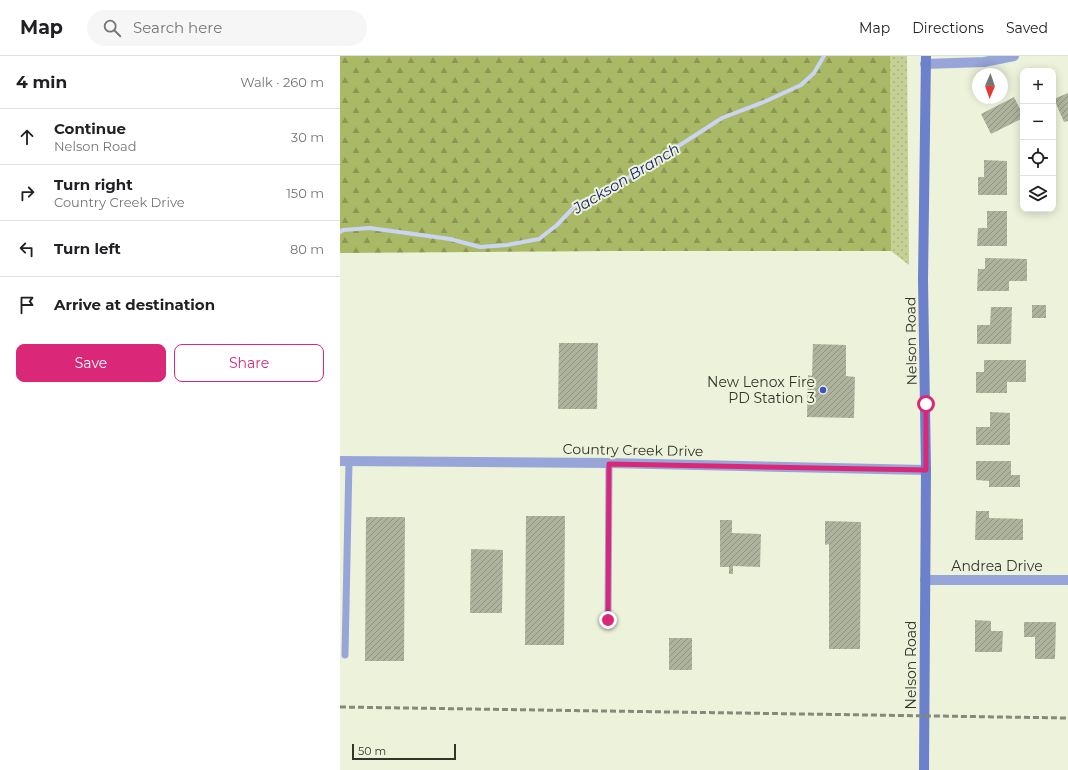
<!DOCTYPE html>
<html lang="en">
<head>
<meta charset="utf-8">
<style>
	body { margin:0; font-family:Montserrat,sans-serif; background:#f6f6f6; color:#202124 }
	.controls { position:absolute; right:12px; top:12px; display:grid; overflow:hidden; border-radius:8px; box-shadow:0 2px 10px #0003 }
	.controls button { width:36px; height:36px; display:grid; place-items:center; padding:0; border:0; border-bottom:1px solid #e0e0e0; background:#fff; color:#202124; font:20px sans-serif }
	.compass { position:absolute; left:632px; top:12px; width:36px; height:36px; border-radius:50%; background:#fff; box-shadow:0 2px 10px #0003; rotate:182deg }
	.scale { position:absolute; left:12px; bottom:10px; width:104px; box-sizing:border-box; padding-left:4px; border:2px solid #33352c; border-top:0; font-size:11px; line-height:14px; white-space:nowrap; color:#33352c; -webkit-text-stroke:3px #edf2db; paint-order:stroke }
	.stop { position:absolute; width:12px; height:12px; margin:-9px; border:3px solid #db2777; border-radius:50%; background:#fff }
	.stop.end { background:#db2777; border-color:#fff; box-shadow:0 1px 4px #0008 }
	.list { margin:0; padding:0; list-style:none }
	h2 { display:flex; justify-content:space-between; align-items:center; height:52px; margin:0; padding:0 16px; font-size:17px }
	h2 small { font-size:13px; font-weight:400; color:#757577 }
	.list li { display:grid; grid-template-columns:26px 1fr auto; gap:12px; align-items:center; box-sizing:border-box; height:56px; padding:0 16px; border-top:1px solid #e0e0e0 }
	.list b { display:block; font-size:15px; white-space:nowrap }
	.list p { margin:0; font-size:13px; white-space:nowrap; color:#757577 }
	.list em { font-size:13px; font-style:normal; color:#757577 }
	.actions { display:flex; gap:8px; padding:12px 16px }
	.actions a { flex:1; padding:9px 0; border:1px solid #db2777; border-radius:8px; text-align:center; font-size:14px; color:#db2777 }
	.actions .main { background:#db2777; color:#fff }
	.icon { flex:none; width:22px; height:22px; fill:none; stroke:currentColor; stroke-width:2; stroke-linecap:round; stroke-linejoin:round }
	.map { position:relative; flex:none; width:728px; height:714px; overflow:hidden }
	header { display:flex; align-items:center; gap:24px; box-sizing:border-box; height:56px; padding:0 20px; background:#fff; border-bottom:1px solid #e0e0e0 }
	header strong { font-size:19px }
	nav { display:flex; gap:22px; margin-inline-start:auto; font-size:14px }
	.search { width:280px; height:36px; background:#f6f6f6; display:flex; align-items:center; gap:10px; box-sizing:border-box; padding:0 14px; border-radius:22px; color:#757577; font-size:15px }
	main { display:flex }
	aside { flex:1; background:#fff }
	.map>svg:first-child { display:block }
	.grass { fill:url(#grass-dots) }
	.forest { fill:url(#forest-firs) }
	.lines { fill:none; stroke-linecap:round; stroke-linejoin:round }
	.stream { stroke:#cbd4f3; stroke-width:4 }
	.building { fill:url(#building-hatch) }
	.lane { stroke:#97a5d9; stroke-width:7 }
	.street { stroke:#97a5d9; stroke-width:10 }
	.secondary { stroke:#6d80cb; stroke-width:10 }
	.rail { stroke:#86897a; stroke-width:3; stroke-dasharray:6 3; stroke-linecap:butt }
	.route { stroke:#db2777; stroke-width:5 }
	.poi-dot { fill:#4151c4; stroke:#edf2db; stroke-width:1.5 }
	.labels { text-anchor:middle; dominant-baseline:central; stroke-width:4; stroke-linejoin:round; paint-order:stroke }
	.street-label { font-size:14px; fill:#33352c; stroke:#edf2db }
	.poi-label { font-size:14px; fill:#33352c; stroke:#edf2db; text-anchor:end }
	.water-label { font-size:15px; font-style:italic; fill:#1d2377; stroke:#edf2db }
</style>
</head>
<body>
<header>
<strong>Map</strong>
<div class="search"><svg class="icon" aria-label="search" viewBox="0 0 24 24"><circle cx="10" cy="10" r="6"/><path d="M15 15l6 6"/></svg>Search here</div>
<nav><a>Map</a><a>Directions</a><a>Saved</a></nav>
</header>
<main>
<aside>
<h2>4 min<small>Walk · 260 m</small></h2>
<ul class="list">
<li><svg class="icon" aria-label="ahead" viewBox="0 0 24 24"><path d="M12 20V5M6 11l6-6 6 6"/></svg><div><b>Continue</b><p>Nelson Road</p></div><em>30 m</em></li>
<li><svg class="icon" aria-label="right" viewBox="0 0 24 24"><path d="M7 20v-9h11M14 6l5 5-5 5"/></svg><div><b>Turn right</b><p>Country Creek Drive</p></div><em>150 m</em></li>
<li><svg class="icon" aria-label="left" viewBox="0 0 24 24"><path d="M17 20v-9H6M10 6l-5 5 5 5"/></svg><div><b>Turn left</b></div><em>80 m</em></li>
<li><svg class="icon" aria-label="arrive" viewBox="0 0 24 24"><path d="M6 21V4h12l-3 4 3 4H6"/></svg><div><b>Arrive at destination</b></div></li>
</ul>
<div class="actions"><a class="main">Save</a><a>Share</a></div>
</aside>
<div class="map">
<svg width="728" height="714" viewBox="0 0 728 714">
	<defs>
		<pattern id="grass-dots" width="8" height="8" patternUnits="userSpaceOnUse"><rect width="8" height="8" fill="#c4d094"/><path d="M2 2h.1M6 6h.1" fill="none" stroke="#a9b380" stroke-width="1.8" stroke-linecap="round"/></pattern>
		<pattern id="forest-firs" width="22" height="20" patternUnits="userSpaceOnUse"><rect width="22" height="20" fill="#aab965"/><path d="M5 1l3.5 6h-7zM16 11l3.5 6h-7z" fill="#8b9753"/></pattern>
		<pattern id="building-hatch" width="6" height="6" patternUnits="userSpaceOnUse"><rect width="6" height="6" fill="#aeb39d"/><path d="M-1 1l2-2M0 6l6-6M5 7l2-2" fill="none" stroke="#8e9280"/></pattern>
	</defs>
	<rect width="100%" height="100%" fill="#edf2db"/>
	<path class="grass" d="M550 0H567L569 209 551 195Z"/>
	<path class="forest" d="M0 0H550L551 195H272L0 197Z"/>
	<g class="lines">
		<path class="stream" d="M0 176 3 174 30 172 110 183 140 191 167 189 199 183 217 169 237 148 268 133 298 116 382 62 426 45 461 29 474 17 484 0"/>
	</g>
	<g class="building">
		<path d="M728 37V65L724 66 714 43Z"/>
		<path d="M674 41 683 59V62L651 78 641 58Z"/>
		<path d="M644 104 667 105V139H638V121H644Z"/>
		<path d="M647 155H667V190H637L638 172H647Z"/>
		<path d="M645 202 687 203V225H669V235H637L638 213H645Z"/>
		<rect x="692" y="249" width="14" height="13"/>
		<path d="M651 251H672L671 288H637V269H650Z"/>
		<path d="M219 287H258L257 353H218Z"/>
		<path d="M473 288 506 289V320L515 321 514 362 467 361 468 319 472 320Z"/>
		<path d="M644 304H686V326H667V337H636V316H644Z"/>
		<path d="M650 356 670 357V389H636V371H650Z"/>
		<path d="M636 405H671V419H680V431H649V425L636 424Z"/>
		<path d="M636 455H649V462L683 463V484H635Z"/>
		<path d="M186 460H225L224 589H185Z"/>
		<path d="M26 461H65L64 605H25Z"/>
		<path d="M380 464H392V477L421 478 420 511 393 510V518H389V511H380Z"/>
		<path d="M485 465 521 466 520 593H489V488L485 489Z"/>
		<path d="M131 493 163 494 162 557H130Z"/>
		<path d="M635 564 651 565V575H663L662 596H635Z"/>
		<path d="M684 566H716L715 603H695V581H684Z"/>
		<rect x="329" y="582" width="23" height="32"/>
	</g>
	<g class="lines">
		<g class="lane">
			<path d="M268 564 269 407"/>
			<path d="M5 599 9 405"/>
		</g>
		<g class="street">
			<path d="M585 8 644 6 674 0"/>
			<path d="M0 405 269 407 586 414"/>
			<path d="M585 524H728"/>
		</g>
		<path class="secondary" d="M584 714 586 414 583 224 586 0"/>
		<path class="rail" d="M0 651 728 662"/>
	</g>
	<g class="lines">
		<path class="route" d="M268 564 269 408 586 414V348"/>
	</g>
	<circle class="poi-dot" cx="483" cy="334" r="4"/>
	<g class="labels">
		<g class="street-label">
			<text transform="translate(571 285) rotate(-91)">Nelson Road</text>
			<text transform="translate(293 394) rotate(1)">Country Creek Drive</text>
			<text x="657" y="510">Andrea Drive</text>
			<text transform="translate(571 609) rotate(-90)">Nelson Road</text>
		</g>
		<g class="poi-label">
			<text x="475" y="326">New Lenox Fire<tspan x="475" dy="16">PD Station 3</tspan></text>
		</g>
		<g class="water-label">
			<text transform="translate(286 122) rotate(-31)">Jackson Branch</text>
		</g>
	</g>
</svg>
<div class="controls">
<button>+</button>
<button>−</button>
<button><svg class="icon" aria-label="locate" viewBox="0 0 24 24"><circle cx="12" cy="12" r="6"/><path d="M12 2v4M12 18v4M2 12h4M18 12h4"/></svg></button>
<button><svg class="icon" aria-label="layers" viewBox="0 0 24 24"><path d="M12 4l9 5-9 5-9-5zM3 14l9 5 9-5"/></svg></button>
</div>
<svg class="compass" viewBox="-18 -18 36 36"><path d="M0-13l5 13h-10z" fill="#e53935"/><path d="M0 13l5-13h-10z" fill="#757577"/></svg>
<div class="scale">50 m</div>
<div class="stop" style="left:586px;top:348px"></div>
<div class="stop end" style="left:268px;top:564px"></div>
</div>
</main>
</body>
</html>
